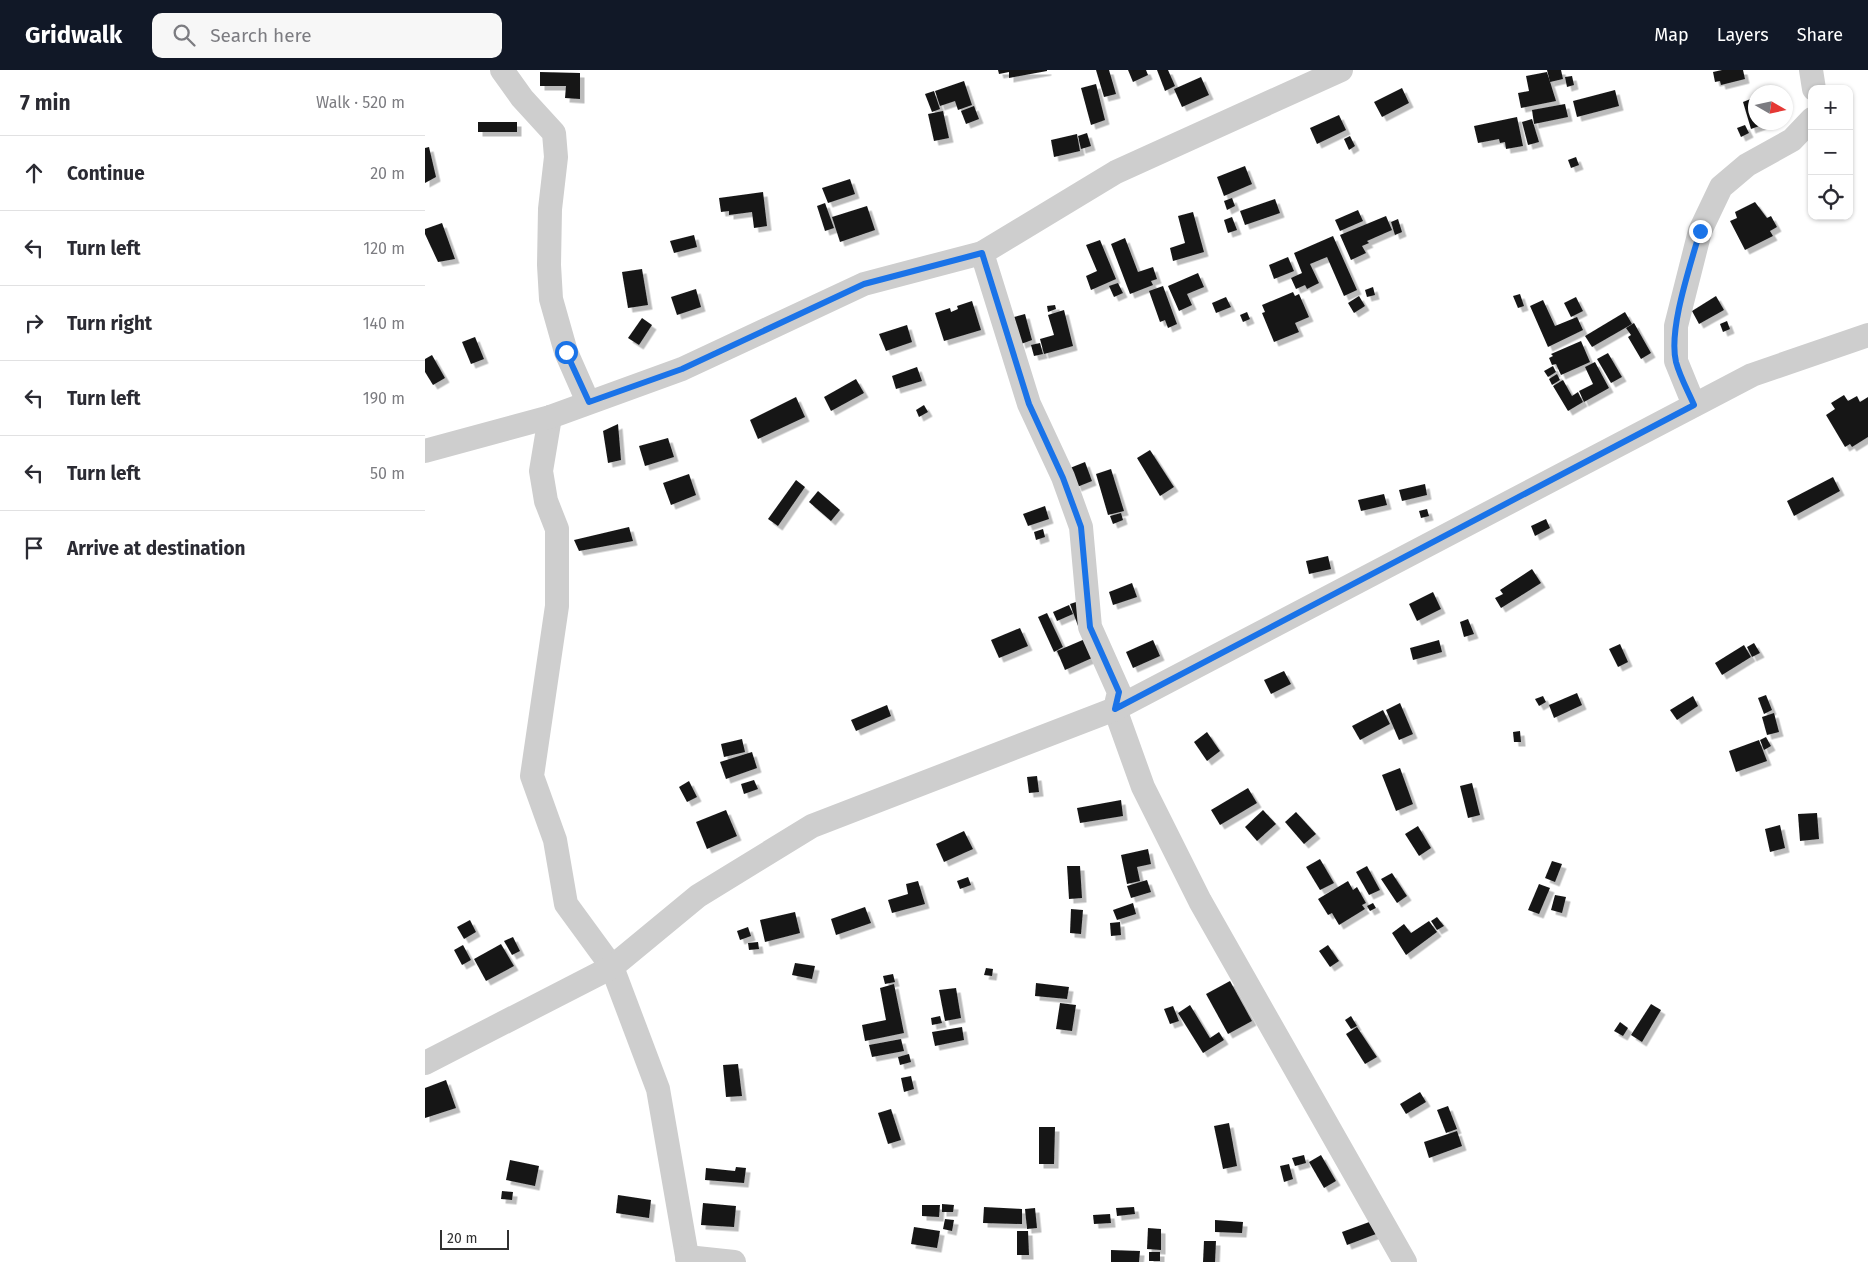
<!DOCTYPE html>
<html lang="en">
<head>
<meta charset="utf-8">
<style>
	body { margin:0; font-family:"Fira Sans",sans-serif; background:#f7f7f7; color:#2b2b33 }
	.controls { position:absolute; right:15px; top:15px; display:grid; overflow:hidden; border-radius:10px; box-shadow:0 1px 4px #0004 }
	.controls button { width:45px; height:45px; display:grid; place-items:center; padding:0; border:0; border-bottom:1px solid #e1e1e2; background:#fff; color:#2b2b33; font:25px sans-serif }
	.compass { position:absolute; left:1323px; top:15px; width:45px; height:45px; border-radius:50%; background:#fff; box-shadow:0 1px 4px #0004; rotate:99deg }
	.scale { position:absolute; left:15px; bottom:12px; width:69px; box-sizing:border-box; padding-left:5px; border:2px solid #313131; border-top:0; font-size:14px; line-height:18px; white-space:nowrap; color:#313131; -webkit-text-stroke:4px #fff; paint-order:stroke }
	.stop { position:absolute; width:15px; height:15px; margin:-11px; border:4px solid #1a73e8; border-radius:50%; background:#fff }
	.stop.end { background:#1a73e8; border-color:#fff; box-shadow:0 1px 5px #0008 }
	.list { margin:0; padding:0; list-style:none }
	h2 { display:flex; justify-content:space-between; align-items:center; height:65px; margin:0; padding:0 20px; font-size:21px }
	h2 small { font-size:16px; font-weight:400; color:#7c7c81 }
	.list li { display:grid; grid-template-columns:32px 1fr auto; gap:15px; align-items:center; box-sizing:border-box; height:75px; padding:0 20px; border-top:1px solid #e1e1e2 }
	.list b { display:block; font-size:19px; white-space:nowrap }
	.list em { font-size:16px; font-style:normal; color:#7c7c81 }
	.icon { flex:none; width:28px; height:28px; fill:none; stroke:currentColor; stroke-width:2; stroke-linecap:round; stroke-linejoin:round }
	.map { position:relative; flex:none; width:1443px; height:1192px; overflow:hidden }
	header { display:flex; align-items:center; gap:30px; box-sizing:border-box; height:70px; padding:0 25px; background:#111827; color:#fff }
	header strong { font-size:24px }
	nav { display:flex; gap:28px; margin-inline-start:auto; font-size:18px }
	.search { width:350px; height:45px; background:#f7f7f7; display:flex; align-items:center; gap:12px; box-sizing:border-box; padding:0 18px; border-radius:10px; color:#7c7c81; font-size:19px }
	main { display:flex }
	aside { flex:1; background:#fff }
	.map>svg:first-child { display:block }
	.building { fill:#181818; filter:url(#shadow) }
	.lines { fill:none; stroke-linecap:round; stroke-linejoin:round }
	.street { stroke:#cecece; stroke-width:24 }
	.route { stroke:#1a73e8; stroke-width:6 }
</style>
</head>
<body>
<header>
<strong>Gridwalk</strong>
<div class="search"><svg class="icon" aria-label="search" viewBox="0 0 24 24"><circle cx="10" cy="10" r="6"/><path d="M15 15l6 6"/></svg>Search here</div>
<nav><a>Map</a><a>Layers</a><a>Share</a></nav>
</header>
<main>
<aside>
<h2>7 min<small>Walk · 520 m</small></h2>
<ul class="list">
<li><svg class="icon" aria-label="ahead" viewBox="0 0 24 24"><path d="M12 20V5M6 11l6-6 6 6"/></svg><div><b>Continue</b></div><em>20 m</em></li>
<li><svg class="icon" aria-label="left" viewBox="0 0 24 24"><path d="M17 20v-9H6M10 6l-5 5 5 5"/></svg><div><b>Turn left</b></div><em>120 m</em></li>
<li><svg class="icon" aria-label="right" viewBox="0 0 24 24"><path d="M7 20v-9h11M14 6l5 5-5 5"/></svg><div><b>Turn right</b></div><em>140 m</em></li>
<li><svg class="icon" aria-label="left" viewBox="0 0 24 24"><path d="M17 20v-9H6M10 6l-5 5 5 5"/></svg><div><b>Turn left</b></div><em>190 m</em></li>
<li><svg class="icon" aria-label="left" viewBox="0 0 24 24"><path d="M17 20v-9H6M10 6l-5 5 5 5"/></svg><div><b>Turn left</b></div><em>50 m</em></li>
<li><svg class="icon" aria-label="arrive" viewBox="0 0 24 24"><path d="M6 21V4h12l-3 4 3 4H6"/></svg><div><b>Arrive at destination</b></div></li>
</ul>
</aside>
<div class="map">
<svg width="1443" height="1192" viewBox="0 0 1443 1192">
	<defs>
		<filter id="shadow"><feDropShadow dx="4.5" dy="4.5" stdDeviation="0" flood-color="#0004"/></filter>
	</defs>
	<rect width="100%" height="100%" fill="#fff"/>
	<g class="building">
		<path d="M573 0H622V1L584 8V2L574 4Z"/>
		<path d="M671 0H684L691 24 679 27Z"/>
		<path d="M703 0H721L723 5 708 12Z"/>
		<path d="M732 0H743L750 16 740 21Z"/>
		<path d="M1122 0H1136L1138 9 1125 12Z"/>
		<path d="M1297 0H1318L1320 9 1296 15 1295 11 1290 12 1288 2Z"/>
		<path d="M115 2 155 3V29L140 28 141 16H115Z"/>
		<path d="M1122 2 1131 31 1096 38 1093 23 1104 21 1101 6Z"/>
		<path d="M1147 6 1149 15 1142 17 1140 7Z"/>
		<path d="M776 7 784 25 757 37 749 19Z"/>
		<path d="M539 11 547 35 533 40 530 31 515 36 510 21Z"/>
		<path d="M671 14 680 50 666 55 656 18Z"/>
		<path d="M977 18 984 33 957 47 949 32Z"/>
		<path d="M1190 20 1194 36 1152 47 1148 31Z"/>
		<path d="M509 21 515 39 507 42 500 24Z"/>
		<path d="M1328 28 1330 52H1336L1337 55 1326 59 1318 32Z"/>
		<path d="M1140 34 1143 47 1109 54 1107 40Z"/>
		<path d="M549 36 554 49 541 54 536 41Z"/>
		<path d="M518 41 524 68 509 71 503 44Z"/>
		<path d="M914 45 921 60 892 74 885 58Z"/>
		<path d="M1092 47 1098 76 1081 79 1080 72 1075 73 1074 69 1053 73 1049 56Z"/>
		<path d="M1107 49 1114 72 1103 75 1097 52Z"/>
		<rect x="53" y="52" width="39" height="10"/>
		<path d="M1320 55 1324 63 1316 67 1312 58Z"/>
		<path d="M662 63 666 76 656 79 653 66Z"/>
		<path d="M652 64 655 81 629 87 626 70Z"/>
		<path d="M925 66 930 76 924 80 919 69Z"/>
		<path d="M4 77 11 107 0 113V78Z"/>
		<path d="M1151 87 1154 95 1146 98 1143 90Z"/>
		<path d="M820 96 827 114 799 126 792 107Z"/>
		<path d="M425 109 430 124 403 133 397 118Z"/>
		<path d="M338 122 342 156 329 158 327 142 304 145V141L296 142 294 128Z"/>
		<path d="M807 128 810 136 802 140 799 131Z"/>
		<path d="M850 129 855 143 820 155 815 141Z"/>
		<path d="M1330 132 1342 148 1346 146 1352 157 1345 161 1348 166 1320 180 1305 151 1312 148 1310 142Z"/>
		<path d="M400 133 409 158 400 161 392 136Z"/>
		<path d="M442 136 450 160 415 172 407 147Z"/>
		<path d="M933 140 938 151 915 161 910 150Z"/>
		<path d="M768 142 779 182 748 191 745 178 760 173 753 146Z"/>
		<path d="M961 146 967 160 942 171 944 173 937 176 941 183 926 190 915 165Z"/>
		<path d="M807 147 812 160 803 163 799 150Z"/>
		<path d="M973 149 977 162 970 165 966 152Z"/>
		<path d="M17 153 30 189 13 192 0 164V159Z"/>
		<path d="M269 165 272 177 249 183 245 171Z"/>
		<path d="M908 166 932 220 919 226 902 187 885 194 894 213 882 219 880 215 871 219 866 208 877 203 869 183Z"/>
		<path d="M700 168 713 202 728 197 732 209 726 211 728 215 705 224 686 174Z"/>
		<path d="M675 170 691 209 666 220 661 206 672 201 661 175Z"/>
		<path d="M863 187 869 201 849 209 844 195Z"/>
		<path d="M217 199 223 235 203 238 197 202Z"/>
		<path d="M773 203 779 217 762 224 767 235 754 241 743 216Z"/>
		<path d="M693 213 698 223 689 227 684 216Z"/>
		<path d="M738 216 752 254 743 258 740 250 735 252 724 221Z"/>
		<path d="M948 217 950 225 942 227 940 220Z"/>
		<path d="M271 219 276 237 252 245 246 227Z"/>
		<path d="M868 222 870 226 874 224 884 247 870 253 874 262 849 272 837 243 840 242 837 235Z"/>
		<path d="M1095 224 1099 236 1093 238 1088 226Z"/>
		<path d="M934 226 940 236 929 243 923 233Z"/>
		<path d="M1291 226 1299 240 1274 254 1267 241Z"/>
		<path d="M801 227 806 237 791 243 787 233Z"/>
		<path d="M1151 227 1158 241 1146 247 1139 233Z"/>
		<path d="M1118 230 1130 256 1152 247 1158 260 1123 277 1105 236Z"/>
		<path d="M547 231 556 260 519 271 510 243 525 238 526 242 533 239 532 236Z"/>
		<path d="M630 235 631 239 623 242 622 236Z"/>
		<path d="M639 240 648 276 619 284 615 269 629 265 623 245Z"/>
		<path d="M822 242 825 249 818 252 815 245Z"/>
		<path d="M1200 242 1207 254 1167 277 1160 266Z"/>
		<path d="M600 244 607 270 596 274 589 247Z"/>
		<path d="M217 248 227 255 214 275 203 268Z"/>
		<path d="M1302 251 1305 259 1298 262 1295 254Z"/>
		<path d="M1209 253 1226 283 1216 289 1203 267 1206 265 1201 258Z"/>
		<path d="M482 255 487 272 461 281 454 264Z"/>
		<path d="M50 267 59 289 46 294 37 272Z"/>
		<path d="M1156 271 1165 292 1136 305 1131 294 1127 295 1124 288 1128 286 1126 284Z"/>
		<path d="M615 273 618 284 609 286 606 275Z"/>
		<path d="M1183 283 1197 307 1186 313 1172 289Z"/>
		<path d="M7 285 20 308 8 315 0 302V289Z"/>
		<path d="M1170 292 1184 318 1159 332 1154 321 1168 314 1160 297Z"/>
		<path d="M1128 296 1131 302 1123 307 1119 301Z"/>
		<path d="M492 297 497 311 471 319 467 306Z"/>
		<path d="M1132 304 1135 310 1127 315 1124 309Z"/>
		<path d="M431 309 439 323 406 341 399 327Z"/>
		<path d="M1138 310 1147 326 1153 322 1158 332 1143 341 1128 316Z"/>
		<path d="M1419 325 1423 331 1432 326 1435 332 1443 327V367L1427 377 1425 374 1420 377 1401 345 1410 339 1406 333Z"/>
		<path d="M371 327 380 347 333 369 325 350Z"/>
		<path d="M499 335 503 342 494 347 491 340Z"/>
		<path d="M193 354 196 390 183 393 178 361Z"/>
		<path d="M243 368 249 387 220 396 214 376Z"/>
		<path d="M725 380 749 417 735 426 712 388Z"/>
		<path d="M660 392 667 411 652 417 645 398Z"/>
		<path d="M686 399 699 441 683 445 671 404Z"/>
		<path d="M264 404 271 425 246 435 238 413Z"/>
		<path d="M1408 407 1415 421 1369 446 1362 431Z"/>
		<path d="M371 410 380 417 353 456 343 449Z"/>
		<path d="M1000 414 1002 425 977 431 974 420Z"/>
		<path d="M393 421 415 440 406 451 384 432Z"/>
		<path d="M959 424 962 435 936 441 933 430Z"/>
		<path d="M620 436 624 449 603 456 598 444Z"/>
		<path d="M1002 439 1004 446 996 448 994 441Z"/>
		<path d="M696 443 698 450 688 454 685 446Z"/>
		<path d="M1121 449 1125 458 1110 466 1106 456Z"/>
		<path d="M204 457 208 471 154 481 149 470Z"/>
		<path d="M618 459 620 467 611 470 609 462Z"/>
		<path d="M903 486 906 499 884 504 881 491Z"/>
		<path d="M1107 499 1116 513 1076 538 1070 528 1078 524 1075 520Z"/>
		<path d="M707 513 712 527 688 535 684 522Z"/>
		<path d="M1008 522 1016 539 992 551 984 534Z"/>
		<path d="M654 531 656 564 645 534Z"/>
		<path d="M644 535 648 544 632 551 628 542Z"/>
		<path d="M622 543 638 577 629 582 613 547Z"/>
		<path d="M1043 549 1049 564 1039 567 1035 552Z"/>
		<path d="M595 558 603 576 574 588 566 570Z"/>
		<path d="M660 569 667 588 640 600 632 581Z"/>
		<path d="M728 570 735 586 708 598 701 582Z"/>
		<path d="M1014 570 1017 582 988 590 985 578Z"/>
		<path d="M1329 573 1335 583 1327 587 1322 577Z"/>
		<path d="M1195 574 1203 592 1193 597 1184 579Z"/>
		<path d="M1319 575 1326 587 1297 605 1290 593Z"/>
		<path d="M859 601 866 614 846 624 839 610Z"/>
		<path d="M1152 623 1157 635 1129 648 1124 635Z"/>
		<path d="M1341 625 1347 640 1339 644 1333 628Z"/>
		<path d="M1118 626 1121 632 1114 636 1110 629Z"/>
		<path d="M1268 626 1273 636 1252 650 1245 640Z"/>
		<path d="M975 633 988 664 974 670 961 640Z"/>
		<path d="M462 635 466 646 431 661 426 650Z"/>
		<path d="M958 640 965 654 935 670 927 656Z"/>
		<path d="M1349 643 1354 662 1342 665 1337 647Z"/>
		<path d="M1095 661 1096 672H1089L1088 662Z"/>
		<path d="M782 662 795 681 782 691 769 672Z"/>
		<path d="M1341 667 1346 676 1339 680 1335 670Z"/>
		<path d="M317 669 320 682 299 687 296 674Z"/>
		<path d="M1334 670 1342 691 1311 702 1304 681Z"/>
		<path d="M327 682 332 698 301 709 295 692Z"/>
		<path d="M975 698 988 734 971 741 957 705Z"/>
		<path d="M612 706 614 722 604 723 602 707Z"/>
		<path d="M329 710 333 719 319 724 316 714Z"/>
		<path d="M264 711 272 727 262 732 254 717Z"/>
		<path d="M1047 713 1055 745 1043 748 1035 716Z"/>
		<path d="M823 718 832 733 795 755 786 740Z"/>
		<path d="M696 730 698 746 655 753 652 738Z"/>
		<path d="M301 740 312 766 282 779 271 752Z"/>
		<path d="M838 740 851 754 832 771 820 757Z"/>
		<path d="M871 742 891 764 879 774 860 752Z"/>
		<path d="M1392 743 1394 769 1375 771 1373 744Z"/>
		<path d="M1355 755 1360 778 1345 782 1340 759Z"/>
		<path d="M993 756 1006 778 994 786 980 764Z"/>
		<path d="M539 761 548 779 519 792 511 774Z"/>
		<path d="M723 779 726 794 712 797 715 811 702 814 696 785Z"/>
		<path d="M895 789 909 813 895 820 881 797Z"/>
		<path d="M1127 791 1137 794 1130 812 1120 808Z"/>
		<path d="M642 796H655L657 828 644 829Z"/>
		<path d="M942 796 955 820 944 825 931 802Z"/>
		<path d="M967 803 982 826 972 833 956 809Z"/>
		<path d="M543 807 546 815 535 819 532 811Z"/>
		<path d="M722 810 726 822 706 828 702 816Z"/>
		<path d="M493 811 500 834 467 843 463 830 483 824 481 814Z"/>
		<path d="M923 811 928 820 932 817 941 833 937 835 940 839 914 855 907 843 903 845 893 829Z"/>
		<path d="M1114 814 1125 818 1114 844 1103 840Z"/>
		<path d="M1130 825 1141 827 1137 843 1126 840Z"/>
		<path d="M708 833 711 844 692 850 688 840Z"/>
		<path d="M948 833 951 838 945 841 942 836Z"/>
		<path d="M440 837 446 853 411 865 406 849Z"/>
		<path d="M646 839 658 840 656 864 645 863Z"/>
		<path d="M370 842 375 863 340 872 335 850Z"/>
		<path d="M1012 847 1019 856 1012 860 1006 851Z"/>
		<path d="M45 850 51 862 39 869 32 857Z"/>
		<path d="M1004 851 1012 862 981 885 967 863 979 854 986 863Z"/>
		<path d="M695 852 696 865 686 866 685 853Z"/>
		<path d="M323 857 326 866 315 870 312 861Z"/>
		<path d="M88 867 95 881 87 885 79 871Z"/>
		<path d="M333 872 334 879 324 880 323 873Z"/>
		<path d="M76 874 89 896 61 911 49 889Z"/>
		<path d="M38 875 46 890 37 895 29 880Z"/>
		<path d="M903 875 914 891 905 897 894 881Z"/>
		<path d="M370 893 390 896 387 909 367 905Z"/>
		<path d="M561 898 568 899 567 906 559 905Z"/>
		<path d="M468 904 470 912 460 914 458 906Z"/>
		<path d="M805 911 827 951 803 964 781 924Z"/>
		<path d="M611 913 644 917 642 929 610 926Z"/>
		<path d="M469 914 479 963 440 971 437 955 461 950 455 918Z"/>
		<path d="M531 918 536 948 520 951 514 920Z"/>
		<path d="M635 933 651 935 647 961 631 959Z"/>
		<path d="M1226 934 1236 940 1217 972 1206 965Z"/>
		<path d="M765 935 785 968 794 962 799 970 778 983 753 943Z"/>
		<path d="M748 936 754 951 745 954 739 939Z"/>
		<path d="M515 946 517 953 507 955 506 948Z"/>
		<path d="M926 946 932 956 926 959 920 950Z"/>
		<path d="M1195 952 1203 958 1198 966 1189 961Z"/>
		<path d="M537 957 539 970 510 976 507 962Z"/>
		<path d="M932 957 952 987 940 994 921 964Z"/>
		<path d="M476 969 479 981 447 987 444 975Z"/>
		<path d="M484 984 486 992 475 995 473 987Z"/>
		<path d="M313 994 317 1026 301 1027 298 995Z"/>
		<path d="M486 1006 489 1019 479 1022 476 1008Z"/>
		<path d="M21 1010 31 1038 0 1048V1018Z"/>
		<path d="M995 1022 1001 1032 981 1044 975 1034Z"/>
		<path d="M1023 1036 1032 1059 1021 1063 1012 1040Z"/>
		<path d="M466 1039 476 1070 463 1074 453 1043Z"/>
		<path d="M804 1053 812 1096 798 1099 789 1056Z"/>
		<path d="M614 1057H630L629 1094H614Z"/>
		<path d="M1032 1061 1037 1076 1004 1088 999 1072Z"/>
		<path d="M879 1085 881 1093 870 1096 867 1088Z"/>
		<path d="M896 1085 911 1111 899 1118 884 1092Z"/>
		<path d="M85 1090 114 1096 110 1116 81 1110Z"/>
		<path d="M864 1094 868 1109 859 1112 855 1096Z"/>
		<path d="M311 1097 321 1098 319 1113 280 1110 281 1098 310 1101Z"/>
		<path d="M77 1121 88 1122 87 1130 76 1129Z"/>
		<path d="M193 1125 226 1130 224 1148 191 1143Z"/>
		<path d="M278 1133 311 1136 309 1157 276 1155Z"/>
		<path d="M517 1134 529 1135 528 1142H517Z"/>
		<path d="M497 1135H515L514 1147 497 1146Z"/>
		<path d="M559 1137 597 1139V1154L558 1153Z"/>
		<path d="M709 1137 710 1144 692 1146 691 1138Z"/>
		<path d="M610 1138 612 1158 602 1159 600 1139Z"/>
		<path d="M685 1144 686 1153 669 1154 668 1145Z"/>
		<path d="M520 1149 529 1150 527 1161 518 1159Z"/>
		<path d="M790 1150 818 1152 817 1163 790 1162Z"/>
		<path d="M947 1151 951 1164 922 1175 917 1162Z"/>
		<path d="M489 1157 515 1161 512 1178 486 1174Z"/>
		<path d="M723 1158 736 1159V1180L722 1179Z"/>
		<path d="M592 1161H603L604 1185H592Z"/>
		<path d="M779 1171H791L790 1192H778Z"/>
		<path d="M686 1180 715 1181 714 1192H686Z"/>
		<rect x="724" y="1182" width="11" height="9"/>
	</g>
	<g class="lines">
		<g class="street">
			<path d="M77 0 97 28 129 63 131 87 125 139 124 195 126 229 141 282 163 332"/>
			<path d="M1386 0 1389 19"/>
			<path d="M557 183 604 334 638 407 656 457 665 557 694 622 690 639 718 717 775 831 980 1192"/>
			<path d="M1269 335 1251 291V256L1275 161 1296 117 1322 95 1367 70 1387 49"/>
			<path d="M125 347 116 401 121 431 132 459V536L107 706 130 770 141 834 187 897 233 1019 263 1192"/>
			<path d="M0 381 125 347 257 299 439 214 557 183 691 102 916 0"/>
			<path d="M0 993 187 897 273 826 387 756 690 639 1327 305 1443 265"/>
			<path d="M262 1187 309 1192"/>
		</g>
	</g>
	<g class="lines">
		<path class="route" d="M141 282 164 332 257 299 439 214 557 183 604 334 638 408 656 457 665 557 694 622 690 639 1269 335C1263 321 1255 307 1251 292 1243 259 1266 194 1275 161"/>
	</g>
</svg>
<div class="controls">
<button>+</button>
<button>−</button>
<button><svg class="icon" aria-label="locate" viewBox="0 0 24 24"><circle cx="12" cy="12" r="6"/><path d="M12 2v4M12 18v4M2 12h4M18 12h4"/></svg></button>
</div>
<svg class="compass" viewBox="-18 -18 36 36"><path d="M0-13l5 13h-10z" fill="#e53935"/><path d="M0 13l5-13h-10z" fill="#7c7c81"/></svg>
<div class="scale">20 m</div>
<div class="stop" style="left:141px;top:282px"></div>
<div class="stop end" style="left:1275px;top:161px"></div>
</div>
</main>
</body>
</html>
